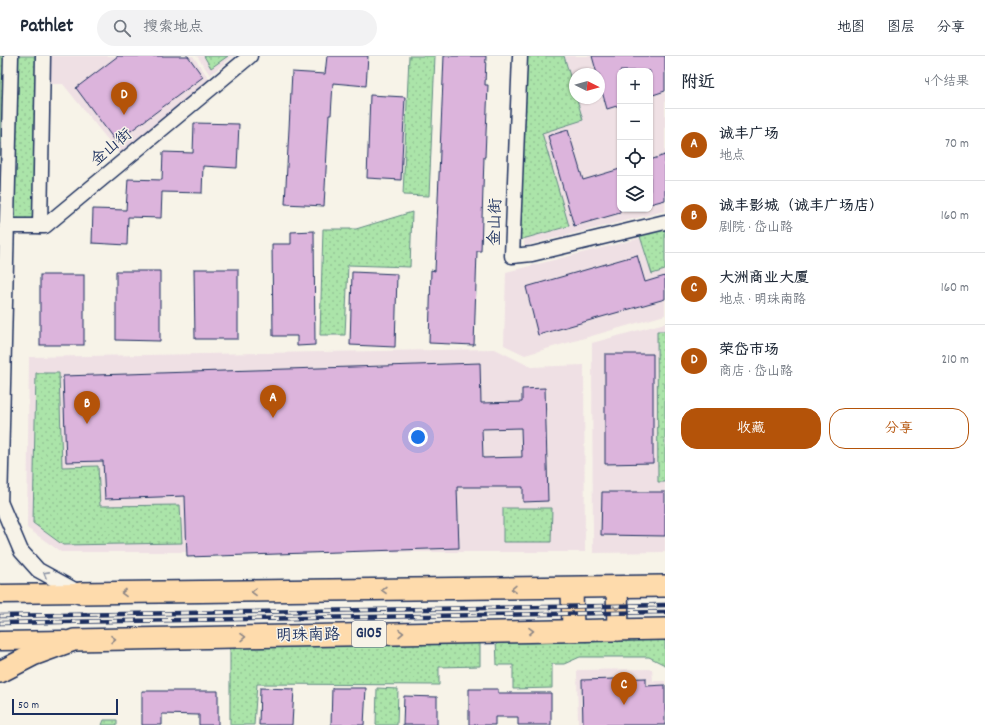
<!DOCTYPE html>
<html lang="zh">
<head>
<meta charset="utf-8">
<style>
	body { margin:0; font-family:Dekko,"LXGW WenKai TC",sans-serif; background:#f2f2f3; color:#1f2937 }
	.controls { position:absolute; right:12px; top:12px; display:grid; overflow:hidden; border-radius:8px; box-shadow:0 1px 3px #0004 }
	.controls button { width:36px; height:36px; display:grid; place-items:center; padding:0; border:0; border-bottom:1px solid #e0e1e3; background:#fff; color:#1f2937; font:20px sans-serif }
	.compass { position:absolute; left:569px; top:12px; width:36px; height:36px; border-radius:50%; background:#fff; box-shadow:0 1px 3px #0004; rotate:95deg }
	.scale { position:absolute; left:12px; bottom:10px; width:106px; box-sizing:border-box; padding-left:4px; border:2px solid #1b2f5e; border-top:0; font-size:11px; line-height:14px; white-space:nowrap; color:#1b2f5e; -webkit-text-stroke:3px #f7f3e8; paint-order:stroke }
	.you { position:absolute; left:418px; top:381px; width:14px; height:14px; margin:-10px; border:3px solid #fff; border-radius:50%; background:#1a73e8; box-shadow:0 0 0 6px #1a73e833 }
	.badge { display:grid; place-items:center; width:26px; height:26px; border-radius:50%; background:#b45309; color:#fff; font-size:13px; font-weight:700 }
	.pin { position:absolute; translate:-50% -33px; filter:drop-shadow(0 1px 2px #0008) }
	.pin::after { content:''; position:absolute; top:21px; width:14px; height:12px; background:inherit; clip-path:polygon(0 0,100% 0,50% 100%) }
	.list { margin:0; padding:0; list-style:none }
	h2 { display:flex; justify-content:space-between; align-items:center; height:52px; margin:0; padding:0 16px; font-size:17px }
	h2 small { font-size:13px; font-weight:400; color:#747a83 }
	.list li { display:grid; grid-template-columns:26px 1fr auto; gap:12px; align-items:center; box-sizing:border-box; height:72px; padding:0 16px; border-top:1px solid #e0e1e3 }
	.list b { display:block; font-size:15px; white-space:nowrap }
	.list p { margin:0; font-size:13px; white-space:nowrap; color:#747a83 }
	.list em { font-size:13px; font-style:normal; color:#747a83 }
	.actions { display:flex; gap:8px; padding:12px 16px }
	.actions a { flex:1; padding:9px 0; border:1px solid #b45309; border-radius:16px; text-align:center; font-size:14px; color:#b45309 }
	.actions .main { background:#b45309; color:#fff }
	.icon { flex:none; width:22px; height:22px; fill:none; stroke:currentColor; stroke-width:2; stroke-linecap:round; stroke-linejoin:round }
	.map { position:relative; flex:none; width:665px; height:669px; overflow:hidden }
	header { display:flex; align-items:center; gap:24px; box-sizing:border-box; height:56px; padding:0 20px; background:#fff; border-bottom:1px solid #e0e1e3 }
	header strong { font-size:19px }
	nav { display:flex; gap:22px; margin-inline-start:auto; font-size:14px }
	.search { width:280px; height:36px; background:#f2f2f3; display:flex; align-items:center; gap:10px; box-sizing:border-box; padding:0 14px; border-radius:22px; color:#747a83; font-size:15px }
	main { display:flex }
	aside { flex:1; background:#fff }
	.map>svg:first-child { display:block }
	.built { fill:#efe0e4; fill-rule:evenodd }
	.grass { fill:url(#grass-dots); stroke:#638a84 }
	.building { fill:#dcb4dc; stroke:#1b2f5e; fill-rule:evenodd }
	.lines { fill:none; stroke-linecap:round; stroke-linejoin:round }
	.minor-casing { stroke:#1b2f5e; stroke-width:17 }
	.major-casing { stroke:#1b2f5e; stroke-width:21 }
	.highway-casing { stroke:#1b2f5e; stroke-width:24 }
	.minor { stroke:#f7f3e8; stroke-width:14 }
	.major { stroke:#fedbac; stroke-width:18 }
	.highway { stroke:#fedbac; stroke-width:21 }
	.rail-casing { stroke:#1b2f5e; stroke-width:4.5 }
	.rail { stroke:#f7f3e8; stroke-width:3; stroke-dasharray:9; stroke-linecap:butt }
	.oneway { stroke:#8991a3 }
	.oneway2 { stroke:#8c8585 }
	.labels { text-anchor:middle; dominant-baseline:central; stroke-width:3; stroke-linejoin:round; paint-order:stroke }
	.shield { fill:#f7f3e8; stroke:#5d6a87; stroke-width:1 }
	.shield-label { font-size:15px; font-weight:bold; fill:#1b2f5e }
	.street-label { font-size:16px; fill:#1b2f5e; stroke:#f7f3e8 }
</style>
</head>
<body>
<header>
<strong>Pathlet</strong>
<div class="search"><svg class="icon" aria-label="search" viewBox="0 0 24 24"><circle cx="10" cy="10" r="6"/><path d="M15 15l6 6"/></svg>搜索地点</div>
<nav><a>地图</a><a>图层</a><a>分享</a></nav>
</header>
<main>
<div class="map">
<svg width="665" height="669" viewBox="0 0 665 669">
	<defs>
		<pattern id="grass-dots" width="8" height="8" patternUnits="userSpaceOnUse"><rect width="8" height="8" fill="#abe4a9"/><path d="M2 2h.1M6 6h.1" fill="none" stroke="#93c494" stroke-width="1.8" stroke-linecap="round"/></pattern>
	</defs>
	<rect width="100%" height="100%" fill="#f7f3e8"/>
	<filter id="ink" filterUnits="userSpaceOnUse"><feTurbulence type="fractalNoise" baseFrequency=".025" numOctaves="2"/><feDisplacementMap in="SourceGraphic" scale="8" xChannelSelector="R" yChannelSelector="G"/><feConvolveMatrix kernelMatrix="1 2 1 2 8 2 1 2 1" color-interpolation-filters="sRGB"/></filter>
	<g filter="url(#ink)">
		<g class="built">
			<path d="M45 0H193L212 27 120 99 63 28H44Z"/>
			<path d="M197 0H234L210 19Z"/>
			<path d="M534 0H665V155L524 190ZM620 15H650V153H620ZM575 18H599V42H575Z"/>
			<path d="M665 176V259L525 299 504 289 506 216Z"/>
			<path d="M665 267V496L593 497 592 287Z"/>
			<path d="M495 293 531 311 584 309 585 496H61L27 472 29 301Z"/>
			<path d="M652 613 653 625H665V669H578L577 614Z"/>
		</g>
		<g class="grass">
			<path d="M0 0H6L0 214Z"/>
			<path d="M15 0H39L35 163 10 164Z"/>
			<path d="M204 0H228L211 12Z"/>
			<path d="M409 0H435L429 140 403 139Z"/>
			<path d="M526 0H564L583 64 542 77 569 170 519 184Z"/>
			<path d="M412 156 410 211 348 209 345 279H320L323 173H356Z"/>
			<path d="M665 171V214L652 218 639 177Z"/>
			<path d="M657 275H665V426H658Z"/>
			<path d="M36 317H59L62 411 98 410 100 450 180 449 182 487 63 489 33 467Z"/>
			<path d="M503 452H552L551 486H503Z"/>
			<path d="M665 580V609L649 601H580L564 608H552V632L513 633V609H497L496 583Z"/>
			<path d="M480 582V610L439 611V629L257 628 254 669H230V587Z"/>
			<path d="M377 632 398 633 397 669H376Z"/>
			<path d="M104 664H117V669H102Z"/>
		</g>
		<g class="building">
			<path d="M118 0H188L203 21 116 86 76 32Z"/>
			<path d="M327 0H368L366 30 333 27 331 59H329L324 150 285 148 292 16 325 18Z"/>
			<path d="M444 0H486L485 29H488L485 101H484L481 195H477L474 289 429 287 431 214 435 215Z"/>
			<path d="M592 0H665V35L650 40V15H620V49L607 53 599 25V18H597Z"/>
			<path d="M370 39 405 41 401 124 367 122Z"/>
			<path d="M194 67 239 68 237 112 203 110 202 137 162 136 161 162 128 161 127 189 92 187 93 153 126 154 128 123 162 124 163 96 193 97Z"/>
			<path d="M568 74 583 124 620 113V157L574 170 548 80Z"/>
			<path d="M665 99V144L650 148V104Z"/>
			<path d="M314 175 315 289 297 290V280H273L272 188H291V176Z"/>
			<path d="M637 199 645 226 665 220V243L538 279 526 231Z"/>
			<path d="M194 213H238V283H195Z"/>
			<path d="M116 215H160V285L116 284Z"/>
			<path d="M352 216 397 218 395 291 350 289Z"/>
			<rect x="40" y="219" width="44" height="70"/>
			<path d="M605 298H653V407L605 408Z"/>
			<path d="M480 307 481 347 522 346V333L545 332 548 445 523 446V431H457L459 492 187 501 185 440 105 443 103 405 66 406 63 320ZM521 372 522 401 483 402 482 373Z"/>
			<path d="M602 436H665V480L601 479Z"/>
			<path d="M646 622V630L665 629V669H583L582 624Z"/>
			<path d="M260 632 294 633 292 669H259Z"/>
			<path d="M332 632H366L364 669H331Z"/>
			<path d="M469 633H498V637H551V669H518V661H495V669H469Z"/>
			<path d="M142 635H218V669H199V659L162 658V669H142Z"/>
			<path d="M404 640 437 641V669H403Z"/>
		</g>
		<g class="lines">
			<defs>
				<g id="minor">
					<path d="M520 0 512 200 532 198 665 166"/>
					<path d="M6 170H45L250 0"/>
					<path d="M40 170 43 0"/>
					<path d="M1 448 21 495 38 514 80 537"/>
					<path d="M0 451 11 0"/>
				</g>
				<g id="major">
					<path d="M0 538 80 537"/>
					<path d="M0 585 65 584"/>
				</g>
				<g id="highway">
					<path d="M617 531 618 574"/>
					<path d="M572 532 573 574"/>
					<path d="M80 537 665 530"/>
					<path d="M0 616 33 599 74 584 665 573"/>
				</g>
			</defs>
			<use href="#minor" class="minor-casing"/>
			<use href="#major" class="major-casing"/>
			<use href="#highway" class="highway-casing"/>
			<use href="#minor" class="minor"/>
			<use href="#major" class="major"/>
			<use href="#highway" class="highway"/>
			<defs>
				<g id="rail">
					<path d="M0 560 665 549"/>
					<path d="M0 567 665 556"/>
				</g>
			</defs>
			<use href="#rail" class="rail-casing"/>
			<use href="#rail" class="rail"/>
		</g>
		<defs><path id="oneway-chevron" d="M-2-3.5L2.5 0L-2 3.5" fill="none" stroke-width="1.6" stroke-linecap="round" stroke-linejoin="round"/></defs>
		<use class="oneway" href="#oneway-chevron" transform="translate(46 518) rotate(-151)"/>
		<g class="oneway2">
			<use href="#oneway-chevron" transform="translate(514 533) rotate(179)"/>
			<use href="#oneway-chevron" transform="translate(384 534) rotate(179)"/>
			<use href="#oneway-chevron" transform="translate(254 536) rotate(179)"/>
			<use href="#oneway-chevron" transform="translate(124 537) rotate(179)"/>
			<use href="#oneway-chevron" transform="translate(617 552) rotate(89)"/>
			<use href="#oneway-chevron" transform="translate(531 575) rotate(-1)"/>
			<use href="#oneway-chevron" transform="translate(401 577) rotate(-1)"/>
			<use href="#oneway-chevron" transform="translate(243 581) rotate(-1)"/>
			<use href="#oneway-chevron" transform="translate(113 583) rotate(-1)"/>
		</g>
	</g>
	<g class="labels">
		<rect class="shield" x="352" y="565" width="34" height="26" rx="3"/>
		<g class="shield-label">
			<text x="369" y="578">G105</text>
		</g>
		<g class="street-label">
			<text transform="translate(112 92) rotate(-40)">金山街</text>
			<text transform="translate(496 166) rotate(-88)">金山街</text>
			<text transform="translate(308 580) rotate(-1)">明珠南路</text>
		</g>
	</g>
</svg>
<div class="controls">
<button>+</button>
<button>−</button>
<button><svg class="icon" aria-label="locate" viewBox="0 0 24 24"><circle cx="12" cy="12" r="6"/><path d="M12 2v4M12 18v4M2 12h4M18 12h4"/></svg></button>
<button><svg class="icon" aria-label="layers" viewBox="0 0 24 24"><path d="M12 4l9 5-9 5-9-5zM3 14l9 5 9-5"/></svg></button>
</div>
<svg class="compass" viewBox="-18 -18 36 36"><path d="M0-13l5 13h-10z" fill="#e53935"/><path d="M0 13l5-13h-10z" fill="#747a83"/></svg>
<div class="scale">50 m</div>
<div class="you"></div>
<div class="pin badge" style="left:273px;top:362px">A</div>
<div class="pin badge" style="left:87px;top:368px">B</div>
<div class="pin badge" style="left:624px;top:649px">C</div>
<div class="pin badge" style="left:124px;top:59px">D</div>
</div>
<aside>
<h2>附近<small>4个结果</small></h2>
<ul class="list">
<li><span class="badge">A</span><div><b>诚丰广场</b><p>地点</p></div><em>70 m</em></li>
<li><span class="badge">B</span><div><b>诚丰影城（诚丰广场店）</b><p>剧院 · 岱山路</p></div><em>160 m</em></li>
<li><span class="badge">C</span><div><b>大洲商业大厦</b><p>地点 · 明珠南路</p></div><em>160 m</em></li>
<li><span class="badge">D</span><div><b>荣岱市场</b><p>商店 · 岱山路</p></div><em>210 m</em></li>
</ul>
<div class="actions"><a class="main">收藏</a><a>分享</a></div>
</aside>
</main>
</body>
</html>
